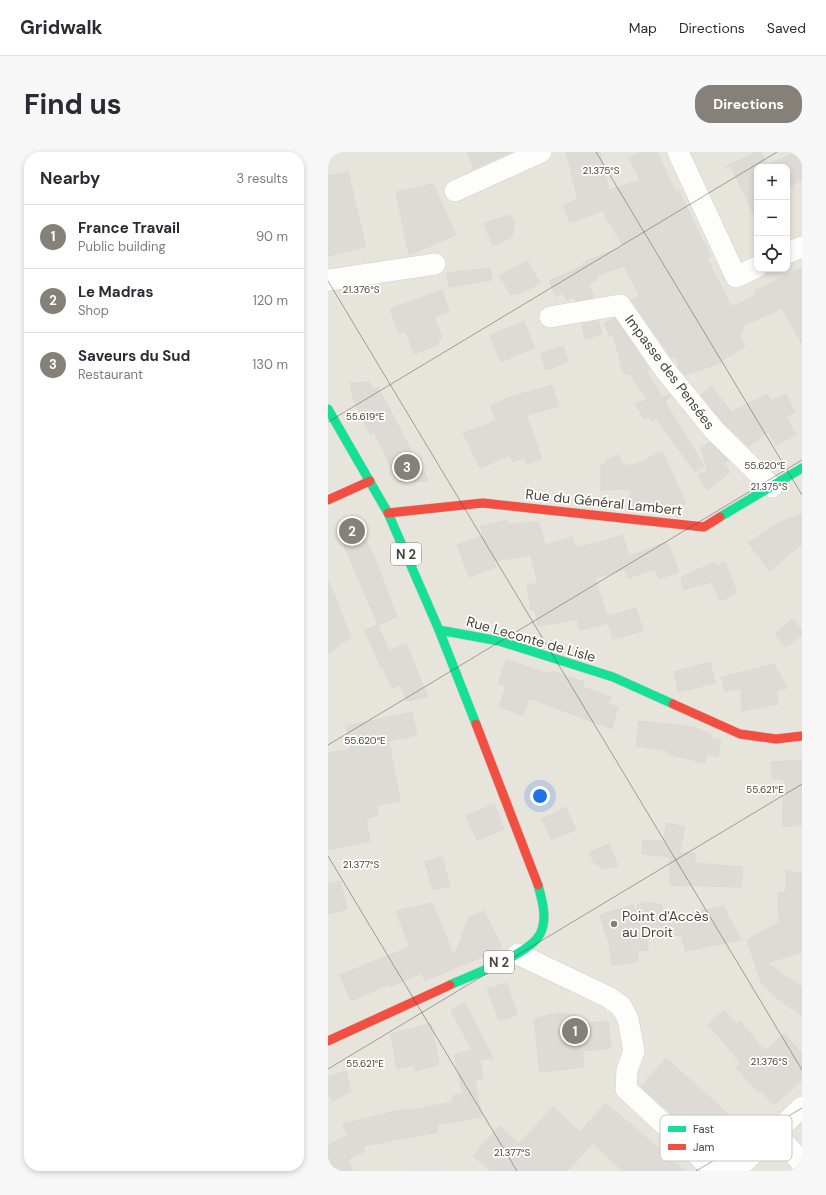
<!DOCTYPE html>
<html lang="en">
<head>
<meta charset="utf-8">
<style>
	body { margin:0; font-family:"DM Sans",sans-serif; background:#f7f7f7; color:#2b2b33 }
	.controls { position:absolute; right:12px; top:12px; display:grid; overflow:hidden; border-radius:8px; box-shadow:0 2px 6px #0003 }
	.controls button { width:36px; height:36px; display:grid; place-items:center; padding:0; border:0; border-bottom:1px solid #e1e1e2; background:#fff; color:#2b2b33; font:20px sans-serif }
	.you { position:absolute; left:212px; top:644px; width:14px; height:14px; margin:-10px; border:3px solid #fff; border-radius:50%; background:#1a73e8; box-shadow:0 0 0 6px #1a73e833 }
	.badge { display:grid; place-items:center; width:26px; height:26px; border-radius:50%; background:#868178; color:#fff; font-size:13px; font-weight:700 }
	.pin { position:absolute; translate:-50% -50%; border:2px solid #fff; box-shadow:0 1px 4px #0006 }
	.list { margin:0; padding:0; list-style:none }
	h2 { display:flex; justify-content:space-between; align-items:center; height:52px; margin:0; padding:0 16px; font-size:17px }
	h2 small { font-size:13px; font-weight:400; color:#7c7c81 }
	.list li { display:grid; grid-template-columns:26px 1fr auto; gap:12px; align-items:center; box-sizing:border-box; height:64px; padding:0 16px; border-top:1px solid #e1e1e2 }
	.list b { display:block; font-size:15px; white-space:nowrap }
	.list p { margin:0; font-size:13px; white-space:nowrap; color:#7c7c81 }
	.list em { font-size:13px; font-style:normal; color:#7c7c81 }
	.icon { flex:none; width:22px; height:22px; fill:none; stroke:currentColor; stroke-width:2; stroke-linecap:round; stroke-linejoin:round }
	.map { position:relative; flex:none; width:474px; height:1019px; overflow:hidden; border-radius:16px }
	header { display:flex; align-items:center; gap:24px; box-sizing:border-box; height:56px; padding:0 20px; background:#fff; border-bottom:1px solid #e1e1e2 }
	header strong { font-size:19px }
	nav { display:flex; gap:22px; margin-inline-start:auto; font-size:14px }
	.intro { display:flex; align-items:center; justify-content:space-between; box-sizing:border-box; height:96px; padding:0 24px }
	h1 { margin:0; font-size:28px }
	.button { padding:10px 18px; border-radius:16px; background:#868178; color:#fff; font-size:14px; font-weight:700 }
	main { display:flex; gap:24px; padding:0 24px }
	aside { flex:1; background:#fff; border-radius:16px; box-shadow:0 2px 6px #0003 }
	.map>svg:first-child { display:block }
	.residential { fill:#e7e4dc; fill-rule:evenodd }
	.parking { fill:#e6e3df }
	.building { fill:#dedbd6; stroke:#dcd9d4 }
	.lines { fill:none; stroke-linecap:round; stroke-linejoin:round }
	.street-casing { stroke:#d2d0cb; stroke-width:22 }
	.fast-casing { stroke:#d3cfc5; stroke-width:10 }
	.jam-casing { stroke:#d3cfc5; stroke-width:10 }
	.street { stroke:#fdfdfc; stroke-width:21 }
	.fast { stroke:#16e098; stroke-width:9 }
	.jam { stroke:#f24e42; stroke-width:9 }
	.ticks { fill:none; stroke:#4b4439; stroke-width:1; stroke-opacity:0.45 }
	.poi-dot { fill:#868178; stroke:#fff; stroke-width:1.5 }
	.labels { text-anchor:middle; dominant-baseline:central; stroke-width:3.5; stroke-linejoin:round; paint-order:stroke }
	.shield { fill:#fff; stroke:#817c74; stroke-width:1 }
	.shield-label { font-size:13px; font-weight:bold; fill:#4b4439 }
	.street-label { font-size:14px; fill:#4b4439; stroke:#fff }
	.poi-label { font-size:14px; fill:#4b4439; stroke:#fff; text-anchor:start }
	.key { fill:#fff; stroke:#c9c7c4; stroke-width:1 }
	.key-label { font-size:11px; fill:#4b4439 }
	.ticks-label { font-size:10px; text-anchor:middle; fill:#4b4439; stroke:#fff; stroke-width:3.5; stroke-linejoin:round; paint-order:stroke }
</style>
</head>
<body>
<header>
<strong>Gridwalk</strong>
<nav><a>Map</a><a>Directions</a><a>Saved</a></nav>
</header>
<div class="intro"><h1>Find us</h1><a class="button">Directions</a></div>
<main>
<aside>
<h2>Nearby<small>3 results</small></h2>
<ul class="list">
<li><span class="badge">1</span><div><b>France Travail</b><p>Public building</p></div><em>90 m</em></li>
<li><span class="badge">2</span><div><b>Le Madras</b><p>Shop</p></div><em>120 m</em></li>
<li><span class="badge">3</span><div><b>Saveurs du Sud</b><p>Restaurant</p></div><em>130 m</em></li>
</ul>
</aside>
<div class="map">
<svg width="474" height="1019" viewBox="0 0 474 1019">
	<rect width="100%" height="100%" fill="#f4f2ee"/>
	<path class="residential" d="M0 0H474V1019H0ZM429 15H459V117H429Z"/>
	<path class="parking" d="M92 998 118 1019H75Z"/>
	<g class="building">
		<path d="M140 0H184L145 17Z"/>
		<path d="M238 0H272L281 38 312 28 301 6 313 0H329L347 39 350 37 383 105 379 107 404 155 428 143 426 139 474 116V192L454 156 413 175 415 180 411 182 417 194 387 213 356 223 352 218 348 204 344 206 303 148 312 144 296 114 267 124 269 128 260 132 266 144 264 146 247 149 246 144 239 148 235 141 228 145 221 129 256 113 255 110 295 95 282 70 280 71 276 58 242 71 235 53 250 47Z"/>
		<path d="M429 0H433L439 14 467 0H474V28L459 36V15H429V69L403 15H396Z"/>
		<path d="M20 20 38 95 0 104V24Z"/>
		<path d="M105 32 128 83 81 103 68 40Z"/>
		<path d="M182 63 186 70 184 85 165 94 156 71Z"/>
		<path d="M199 109 212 131 190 143 188 140 183 143 172 124Z"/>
		<path d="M162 116 164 128 121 135 119 121Z"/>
		<path d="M114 138 121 160 106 165 114 186 109 188 111 192 86 202 78 179 71 181 62 157Z"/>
		<path d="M287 166 322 218 319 220 334 245 342 243 343 244 337 250 376 314 367 320 328 266 324 269 321 264 316 267 307 251 319 248 301 221 296 222 285 182 282 184 276 171Z"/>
		<path d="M196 169 207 196 173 210 162 183Z"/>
		<path d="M270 169 274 182 257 187 254 172Z"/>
		<path d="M235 194 240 210 218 218 213 201Z"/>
		<path d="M42 230 45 238 50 235 86 304 88 303 100 329 70 330 46 280 42 282 26 249 22 231Z"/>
		<path d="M224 233 231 254 198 263 214 307 199 312 197 305 185 310 182 303 152 316 135 281 169 269 162 254 182 245Z"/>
		<path d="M383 234 403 260 439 242 443 249 458 242 467 260 458 264 468 283 448 293 441 280 420 294 395 270 373 243Z"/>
		<path d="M381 290 400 308 396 311 402 320 380 338 369 323 380 319 373 296Z"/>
		<path d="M334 299 358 352 303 355 302 337 273 338V312H279L278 308 291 303 295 314 309 312Z"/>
		<path d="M474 362V392L442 419 420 391 454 369Z"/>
		<path d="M29 368 51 417 69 465 50 473 9 377Z"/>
		<path d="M178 368 179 372 211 370 217 393 244 385 248 396 295 383 301 404 339 390 351 420 331 427 327 417 300 426 297 417 267 426 279 464 308 456 315 479 285 487 280 471 252 478 249 467 210 474 207 458H203L199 433 210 431 203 403 166 409 168 415 141 425 129 393 155 384 152 375Z"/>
		<path d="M387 410 388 414 397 410 409 441 392 449 384 430 356 438 353 425Z"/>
		<path d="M0 427 23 485 0 502Z"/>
		<path d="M464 467 474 479V482L458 495 447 482Z"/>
		<path d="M50 473 61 499 78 492 100 545 79 549 72 533 64 536 55 515 53 516 37 478Z"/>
		<path d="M178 508 222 522 223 519 256 530 254 535 283 545 280 552 290 555 284 577 201 546 195 563 171 555 178 534 170 532Z"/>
		<path d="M382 510 387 531 350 540 346 520Z"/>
		<path d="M446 512 459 536 448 539 450 552 414 559 413 536 397 539 393 525Z"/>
		<path d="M84 560 89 583 61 589 72 649 48 653 50 663 38 666 42 689 0 698V601L23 597 18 574Z"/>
		<path d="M311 569 366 575 383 583 382 586 393 588 390 605 379 602 377 611 339 602V598L308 594Z"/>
		<path d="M474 608V673L454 675 456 628 444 626 443 610Z"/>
		<path d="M166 652 176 677 149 688 138 664Z"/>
		<path d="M238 655 248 678 223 687 214 667Z"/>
		<path d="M339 671 357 675 351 701H367V711L415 715 413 735 342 733V705L314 702 315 688 335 689Z"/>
		<path d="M281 692 290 714 273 717 271 712 267 713 262 700Z"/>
		<path d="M114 705 122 734 105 738 97 710Z"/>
		<path d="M458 718 474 722V800L439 811 474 835V864L449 846 433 830 419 788 451 770 450 741 458 739Z"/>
		<path d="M12 729 19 757 0 762V732Z"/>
		<path d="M316 750 333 753 338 767 395 754 413 788 357 799 354 784 316 781 319 789 320 798 309 799 310 810 284 813 281 792 272 763 305 753 309 762 310 752Z"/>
		<path d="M104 751 126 804 141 766 156 759 174 796 97 829 94 821 62 835 61 832 23 849 12 823 82 795 68 759Z"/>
		<path d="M179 831 189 863 171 869 159 837Z"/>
		<path d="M137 851 165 906 152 908 155 926 147 928 154 965 109 973 110 980 35 994 37 999 20 1008 25 1019H6L0 1005V993L20 983 14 972 77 957V959L120 951 125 948 124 944 135 942 126 903 144 898 123 858Z"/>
		<path d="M396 858 408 872 412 869 437 899 456 881 474 901V928L446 953 432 938 430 940 408 915 413 911 380 872Z"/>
		<path d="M229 861 248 863 249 871 280 870 283 896 254 899 256 915 212 920 206 867Z"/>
		<path d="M103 871 111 912 87 919 86 913 69 917 63 882Z"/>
		<path d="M338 906 411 972 386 1000 313 935Z"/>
		<path d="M18 919 23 939 4 949 0 941V925Z"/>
		<path d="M278 951 357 1019H295L265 991 239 1019H163L145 1004 171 974 191 992 225 955 252 980Z"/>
	</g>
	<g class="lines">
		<defs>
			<g id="street">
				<path d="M350 0 408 125 429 115"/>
				<path d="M127 39 213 0"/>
				<path d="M459 101 474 95"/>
				<path d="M0 128 107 112"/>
				<path d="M222 165 292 153 337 218 386 278 444 335"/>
				<path d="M190 802 280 845 293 854 300 867 306 899 299 918 298 937 381 1014 392 1018 413 1013"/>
				<path d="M447 980 474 1011"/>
				<path d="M413 1013 474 955"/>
			</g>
			<g id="fast">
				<path d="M0 257 60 361 111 478 148 572"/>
				<path d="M392 365 474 316"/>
				<path d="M111 478 171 489 285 525 345 552"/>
				<path d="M122 833C144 823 202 802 212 782 220 767 214 748 210 733"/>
			</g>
			<g id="jam">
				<path d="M0 348 42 329"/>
				<path d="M60 361 155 351 376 375 392 365"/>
				<path d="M345 552 412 582 448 587 474 584"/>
				<path d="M148 572 210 733"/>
				<path d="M0 889 122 833"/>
			</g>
		</defs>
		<use href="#street" class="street-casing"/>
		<use href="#fast" class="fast-casing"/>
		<use href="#jam" class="jam-casing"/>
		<use href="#street" class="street"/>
		<use href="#fast" class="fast"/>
		<use href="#jam" class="jam"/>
	</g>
	<path class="ticks" d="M268 0 474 343M0 129 474 918M0 270 449 0M0 593 474 308M0 704 189 1019M0 917 474 632M368 1019 474 956"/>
	<circle class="poi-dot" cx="286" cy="772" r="4"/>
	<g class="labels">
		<g class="shield">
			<rect x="63" y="391" width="30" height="22" rx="3"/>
			<rect x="156" y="799" width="30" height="22" rx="3"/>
		</g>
		<g class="shield-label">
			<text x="78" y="402">N 2</text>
			<text x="171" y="810">N 2</text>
		</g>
		<g class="street-label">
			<text transform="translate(342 220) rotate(53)">Impasse des Pensées</text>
			<text transform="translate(276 350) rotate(6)">Rue du Général Lambert</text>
			<text transform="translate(203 487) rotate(16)">Rue Leconte de Lisle</text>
		</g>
		<g class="poi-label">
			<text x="294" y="764">Point d'Accès<tspan x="294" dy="16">au Droit</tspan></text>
		</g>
	</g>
	<rect x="332" y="963" width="132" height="46" rx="6" class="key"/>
	<rect x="340" y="974" width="18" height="6" fill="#16e098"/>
	<rect x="340" y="992" width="18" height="6" fill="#f24e42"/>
	<g class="key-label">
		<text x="365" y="981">Fast</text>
		<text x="365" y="999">Jam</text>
	</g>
	<g class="ticks-label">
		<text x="273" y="22">21.375°S</text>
		<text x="33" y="141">21.376°S</text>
		<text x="37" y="268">55.619°E</text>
		<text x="437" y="317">55.620°E</text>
		<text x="441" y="338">21.375°S</text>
		<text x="37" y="592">55.620°E</text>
		<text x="437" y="641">55.621°E</text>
		<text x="33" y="716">21.377°S</text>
		<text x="441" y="913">21.376°S</text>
		<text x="37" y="915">55.621°E</text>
		<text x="184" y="1004">21.377°S</text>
	</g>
</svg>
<div class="controls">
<button>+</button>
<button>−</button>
<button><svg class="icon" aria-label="locate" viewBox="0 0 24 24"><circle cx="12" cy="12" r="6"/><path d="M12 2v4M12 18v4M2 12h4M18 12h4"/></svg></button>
</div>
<div class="you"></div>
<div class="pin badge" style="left:247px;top:879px">1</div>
<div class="pin badge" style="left:24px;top:379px">2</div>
<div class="pin badge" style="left:79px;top:315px">3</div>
</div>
</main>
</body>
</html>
